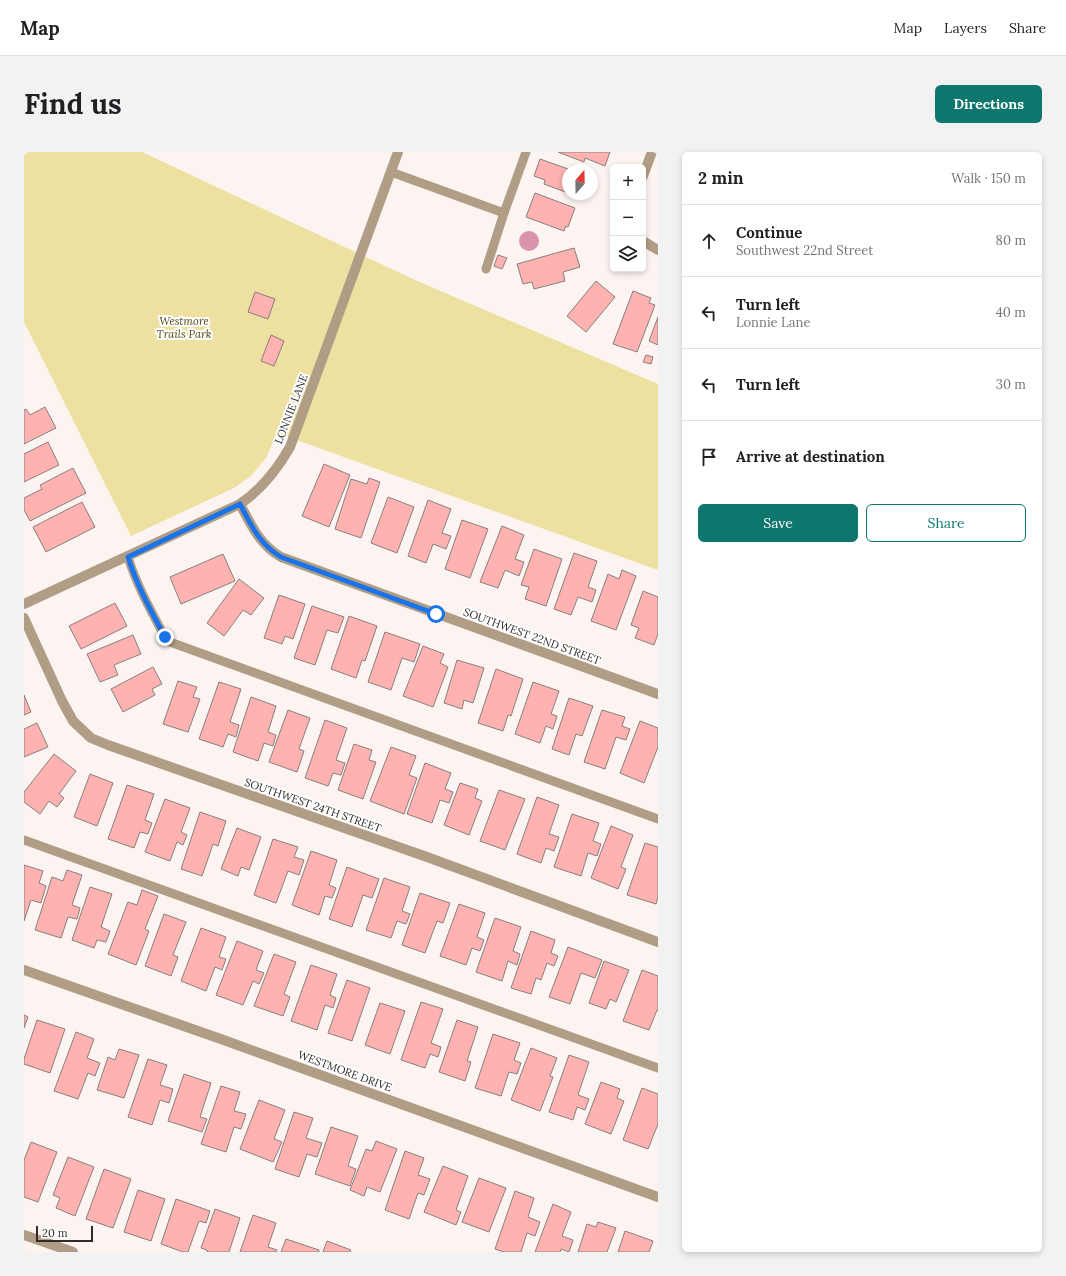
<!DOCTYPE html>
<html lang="en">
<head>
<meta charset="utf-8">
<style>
	body { margin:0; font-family:Lora,serif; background:#f2f2f2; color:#202124 }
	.controls { position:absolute; right:12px; top:12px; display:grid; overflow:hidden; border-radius:6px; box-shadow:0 2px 6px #0003 }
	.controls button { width:36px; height:36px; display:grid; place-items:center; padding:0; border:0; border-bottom:1px solid #e0e0e0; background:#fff; color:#202124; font:20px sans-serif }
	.compass { position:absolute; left:538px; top:12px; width:36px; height:36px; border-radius:50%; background:#fff; box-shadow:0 2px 6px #0003; rotate:20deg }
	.scale { position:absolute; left:12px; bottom:10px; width:57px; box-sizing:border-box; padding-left:4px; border:2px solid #2e2b2a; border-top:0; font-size:11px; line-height:14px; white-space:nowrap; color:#2e2b2a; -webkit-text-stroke:3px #fff; paint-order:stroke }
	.stop { position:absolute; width:12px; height:12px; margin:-9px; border:3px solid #1a73e8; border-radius:50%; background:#fff }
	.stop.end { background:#1a73e8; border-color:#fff; box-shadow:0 1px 4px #0008 }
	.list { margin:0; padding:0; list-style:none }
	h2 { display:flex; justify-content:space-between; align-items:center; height:52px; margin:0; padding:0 16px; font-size:17px }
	h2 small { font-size:13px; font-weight:400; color:#757577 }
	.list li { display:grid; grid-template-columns:26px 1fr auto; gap:12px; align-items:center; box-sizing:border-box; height:72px; padding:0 16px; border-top:1px solid #e0e0e0 }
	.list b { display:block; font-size:15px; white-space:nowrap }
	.list p { margin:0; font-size:13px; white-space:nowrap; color:#757577 }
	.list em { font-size:13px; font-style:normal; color:#757577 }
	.actions { display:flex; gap:8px; padding:12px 16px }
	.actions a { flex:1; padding:9px 0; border:1px solid #0f766e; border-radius:6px; text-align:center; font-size:14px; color:#0f766e }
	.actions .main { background:#0f766e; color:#fff }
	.icon { flex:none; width:22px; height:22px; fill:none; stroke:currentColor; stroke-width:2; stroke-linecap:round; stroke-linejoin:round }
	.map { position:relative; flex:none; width:634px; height:1100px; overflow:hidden; border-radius:6px }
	header { display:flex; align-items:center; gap:24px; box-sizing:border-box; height:56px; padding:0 20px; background:#fff; border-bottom:1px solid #e0e0e0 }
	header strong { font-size:19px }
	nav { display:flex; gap:22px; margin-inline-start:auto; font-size:14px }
	.intro { display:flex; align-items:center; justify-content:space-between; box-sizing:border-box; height:96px; padding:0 24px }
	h1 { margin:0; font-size:28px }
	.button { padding:10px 18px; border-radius:6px; background:#0f766e; color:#fff; font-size:14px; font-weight:700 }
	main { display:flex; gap:24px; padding:0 24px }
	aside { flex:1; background:#fff; border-radius:6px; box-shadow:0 2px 6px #0003 }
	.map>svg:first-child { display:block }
	.green { fill:#eee0a0 }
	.water { fill:#d993ad }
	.building { fill:#ffb2af; stroke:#877f7f }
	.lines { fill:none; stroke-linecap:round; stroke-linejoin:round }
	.service { stroke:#b19d85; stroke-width:9 }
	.minor { stroke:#b19d85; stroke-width:10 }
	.route { stroke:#1a73e8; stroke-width:5 }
	.labels { text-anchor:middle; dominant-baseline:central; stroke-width:4; stroke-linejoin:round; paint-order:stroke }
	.park-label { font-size:11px; font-style:italic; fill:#534812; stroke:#fff }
	.street-label { font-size:11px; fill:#2e2b2a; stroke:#fff }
</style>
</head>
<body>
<header>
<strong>Map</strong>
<nav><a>Map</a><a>Layers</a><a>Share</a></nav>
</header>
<div class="intro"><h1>Find us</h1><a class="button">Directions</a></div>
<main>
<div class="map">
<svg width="634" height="1100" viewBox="0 0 634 1100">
	<rect width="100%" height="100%" fill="#fcf4f1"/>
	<path class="green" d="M0 0H118L391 128 634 232V418L253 281 242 306 227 324 210 336 107 384 0 170Z"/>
	<circle class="water" cx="505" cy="89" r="10"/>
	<g class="building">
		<path d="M534 0H586L581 14 561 6 560 10Z"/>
		<path d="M516 7 547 18H544V41L520 32 521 28 510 24Z"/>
		<path d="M568 26 573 27 568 41Z"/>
		<path d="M511 41 551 56 544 75 542 74 540 79 502 65Z"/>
		<path d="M550 96 556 115 539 120 541 129 510 137 508 130 499 132 493 112Z"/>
		<path d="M474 103 483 106 478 117 470 114Z"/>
		<path d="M572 129 591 145 562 180 543 164Z"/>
		<path d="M609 139 627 146 625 151 631 153 613 200 589 192Z"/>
		<path d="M231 140 251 147 244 167 224 160Z"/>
		<path d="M634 165V193L625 189Z"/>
		<path d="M247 183 260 189 250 214 237 209Z"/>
		<path d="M622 203 629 205 627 212 619 210Z"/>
		<path d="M21 255 32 276 0 292V258L2 257 6 263Z"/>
		<path d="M24 290 35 313 0 330V302Z"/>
		<path d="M300 312 326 323 305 375 278 364Z"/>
		<path d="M49 316 62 341 6 369 0 358V346L18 337 16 333Z"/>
		<path d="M345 326 356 330 337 386 311 377 327 327 343 332Z"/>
		<path d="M364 345 390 355 373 401 347 391Z"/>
		<path d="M404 348 427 357 418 381 427 384 422 397 409 392 402 411 384 404Z"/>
		<path d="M58 350 71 375 22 400 9 375Z"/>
		<path d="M438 368 464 377 446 426 421 417Z"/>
		<path d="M478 374 500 383 491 407 500 410 495 424 481 418 474 436 456 430Z"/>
		<path d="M510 397 538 407 522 454 501 447 505 435 497 433Z"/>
		<path d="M550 401 573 409 564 435 572 438 568 450 554 445 547 463 530 457Z"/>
		<path d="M199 402 211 429 157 452 146 425Z"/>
		<path d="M598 418 612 424 592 478 567 469 584 422 595 427Z"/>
		<path d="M215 427 240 446 227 463 219 458 200 484 183 471Z"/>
		<path d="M619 439 634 445V482L630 493 611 486 615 476 607 473Z"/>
		<path d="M255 443 281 452 269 487 261 484 258 492 240 486Z"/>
		<path d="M91 451 103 474 57 497 45 474Z"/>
		<path d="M288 454 320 465 314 481 303 478 291 513 270 506Z"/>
		<path d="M325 464 353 474 341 509 338 508 332 526 307 517Z"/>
		<path d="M361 480 396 492 390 510 378 506 367 538 344 530Z"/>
		<path d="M109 483 117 502 90 513 94 523 76 530 63 502Z"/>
		<path d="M399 494 420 502 416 511 424 515 409 555 379 544Z"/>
		<path d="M433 508 460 516 449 551 440 548 438 557 420 551Z"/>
		<path d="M129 515 138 532 128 537 131 543 99 560 87 537Z"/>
		<path d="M472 517 499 527 487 564 484 563 479 579 454 571Z"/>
		<path d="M154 529 173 535 169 545 176 547 164 580 139 572Z"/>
		<path d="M195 530 217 537 206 570 215 573 212 585 204 582 199 595 175 587Z"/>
		<path d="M509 530 535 539 527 562 533 564 529 577 522 574 516 591 491 582Z"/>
		<path d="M0 543 7 560 0 563Z"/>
		<path d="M227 545 252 554 244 580 252 583 249 594 240 591 234 609 209 600Z"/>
		<path d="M545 546 569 554 558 584 552 582 545 603 528 597Z"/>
		<path d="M264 558 286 566 275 597 280 599 273 620 245 610Z"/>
		<path d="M578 558 601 565 598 574 606 577 602 588 592 585 581 617 560 610Z"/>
		<path d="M301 568 323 576 312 608 321 611 317 623 309 621 304 634 281 626Z"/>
		<path d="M616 569 634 576V595L620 631 596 621Z"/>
		<path d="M13 571 24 595 0 605V577Z"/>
		<path d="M330 592 348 598 345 608 352 610 339 647 314 638Z"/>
		<path d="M367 595 392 604 385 623 393 626 380 662 346 649Z"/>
		<path d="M30 602 52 619 35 642 40 646 33 655 25 649 16 662 0 650V640Z"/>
		<path d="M401 611 427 621 421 637 429 640 425 651 416 648 408 671 383 662Z"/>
		<path d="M66 622 89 631 73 674 50 665Z"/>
		<path d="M436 631 454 637 451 646 458 649 445 683 420 673Z"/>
		<path d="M103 633 130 642 121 668 128 671 124 682 116 680 110 696 84 687Z"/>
		<path d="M475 638 501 647 481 698 456 689Z"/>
		<path d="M513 645 535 653 525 682 535 685 530 699 522 696 517 711 493 702Z"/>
		<path d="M141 647 166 656 157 680 163 683 159 693 153 690 146 709 121 700Z"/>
		<path d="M176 660 202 669 194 694 189 692 178 724 157 717Z"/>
		<path d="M548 662 575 671 569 689 577 692 573 704 564 701 557 724 530 715Z"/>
		<path d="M587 674 609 683 597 715 602 717 594 737 567 726Z"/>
		<path d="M213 676 237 685 225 718 217 715 214 724 197 717Z"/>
		<path d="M249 687 274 695 270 705 280 708 275 723 264 719 252 751 230 743Z"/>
		<path d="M621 691 634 695V745L632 752 603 743Z"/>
		<path d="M287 699 313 708 305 733 312 736 308 746 301 744 295 763 268 753Z"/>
		<path d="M0 713 19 719 15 731 22 734 17 751 7 748 0 769Z"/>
		<path d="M323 715 355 727 348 746 339 743 328 775 305 767Z"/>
		<path d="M43 718 58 723 48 753 56 756 53 767 44 765 37 786 11 778 28 725 39 729Z"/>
		<path d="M360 726 386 735 378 759 386 762 382 772 373 769 367 786 342 778Z"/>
		<path d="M66 735 88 742 77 775 86 779 82 790 73 788 70 796 48 788Z"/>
		<path d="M118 738 134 744 121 777 125 779 112 813 84 802 104 750 113 753Z"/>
		<path d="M396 741 426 751 419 771 413 769 401 801 378 793Z"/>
		<path d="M435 752 461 761 453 785 460 788 456 799 448 796 442 813 416 804Z"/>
		<path d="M140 762 162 770 149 803 154 805 147 824 121 814Z"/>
		<path d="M471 766 497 775 489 799 496 802 493 813 484 809 478 829 452 820Z"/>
		<path d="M177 776 202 785 195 805 202 807 198 818 191 815 182 839 157 829Z"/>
		<path d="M507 779 531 788 527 801 534 804 530 814 523 811 517 828 512 826 507 842 487 836Z"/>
		<path d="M213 789 239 799 232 818 240 821 235 832 229 829 219 853 192 843Z"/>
		<path d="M544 795 578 808 571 826 557 821 546 852 525 845Z"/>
		<path d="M250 802 272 810 260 842 266 845 259 864 230 854Z"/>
		<path d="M580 809 605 818 592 850 586 847 582 857 565 851Z"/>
		<path d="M287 813 313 822 306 843 312 846 309 856 301 853 293 878 267 869Z"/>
		<path d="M618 818 634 824V859L633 858 625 878 599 869Z"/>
		<path d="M323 828 346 836 328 889 304 881Z"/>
		<path d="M397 850 419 857 407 891 417 895 414 905 406 902 401 916 377 908Z"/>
		<path d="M356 851 381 859 366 902 341 893Z"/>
		<path d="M0 863 4 865 0 876Z"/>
		<path d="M13 868 41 877 26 921 0 912V907Z"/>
		<path d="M433 868 454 875 443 909 447 910 441 929 415 920Z"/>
		<path d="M52 880 70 887 63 906 76 911 71 924 64 921 54 947 30 939Z"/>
		<path d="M469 882 496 891 490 908 497 911 493 922 485 920 477 944 451 936Z"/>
		<path d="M507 896 533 906 526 924 529 925 516 959 487 948Z"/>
		<path d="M95 897 115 903 100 946 73 938 84 905 91 908Z"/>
		<path d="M545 903 565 910 554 943 565 947 561 958 553 955 549 968 525 960Z"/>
		<path d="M124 907 143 913 136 933 149 937 145 951 136 948 128 973 104 965Z"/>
		<path d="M160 922 187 931 176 965 183 967 178 980 144 969Z"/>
		<path d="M577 930 596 937 593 946 600 949 587 982 561 972Z"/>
		<path d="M197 934 216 940 210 959 222 962 217 977 210 975 202 1000 177 992Z"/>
		<path d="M618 936 634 942V972L624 997 599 988Z"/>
		<path d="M235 948 261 958 250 987 258 990 249 1010 216 997Z"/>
		<path d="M270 960 289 966 282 986 298 991 293 1005 283 1002 275 1025 251 1017Z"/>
		<path d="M307 975 334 984 324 1014 332 1017 326 1034 291 1022Z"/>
		<path d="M352 989 373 997 356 1040 343 1035 340 1044 326 1038 342 997 348 999Z"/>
		<path d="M7 990 33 1000 14 1050 0 1045V1008Z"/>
		<path d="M381 999 400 1006 394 1023 406 1027 400 1043 394 1041 385 1067 361 1058Z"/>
		<path d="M44 1005 70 1015 51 1064 32 1056 36 1046 29 1043Z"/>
		<path d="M419 1014 444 1024 432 1058 437 1060 432 1073 400 1060Z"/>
		<path d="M80 1017 107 1027 89 1076 62 1067Z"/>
		<path d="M455 1026 482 1036 465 1080 438 1070Z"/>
		<path d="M114 1038 141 1047 127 1089 100 1080Z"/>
		<path d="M491 1039 510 1046 504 1065 516 1070 511 1084 503 1081 497 1100H480L471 1097Z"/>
		<path d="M152 1047 186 1059 182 1071 175 1069 164 1100H159L137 1092Z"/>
		<path d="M529 1052 547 1060 538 1084 549 1088 545 1100 537 1097 536 1100H511Z"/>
		<path d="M191 1057 216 1066 205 1100H183V1098L177 1096Z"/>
		<path d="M229 1063 252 1071 244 1095 253 1098 252 1100H216Z"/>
		<path d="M574 1070 592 1076 583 1100H554L563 1072 572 1075Z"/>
		<path d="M601 1079 629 1089 625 1100H594Z"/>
		<path d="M262 1087 295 1098V1100H257Z"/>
		<path d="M303 1089 327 1098 326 1100H299Z"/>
	</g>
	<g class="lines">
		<g class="service">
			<path d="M367 20 480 61"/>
			<path d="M462 117 480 61 502 0"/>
			<path d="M104 405C113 434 127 459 141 485L146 490 634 667"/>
			<path d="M0 688 634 916"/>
		</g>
		<g class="minor">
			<path d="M619 24 628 0"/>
			<path d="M619 89 634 98"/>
			<path d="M216 352C227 373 236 393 257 405L634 542"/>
			<path d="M0 452 216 352C238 337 253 318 266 295L374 0"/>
			<path d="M0 466 38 549 49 569 67 586 84 593 403 705 634 790"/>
			<path d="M0 818 194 886 634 1045"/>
			<path d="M0 1083 49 1100"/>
		</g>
	</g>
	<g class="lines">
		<path class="route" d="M141 485C127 459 113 434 104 405L216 352C227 373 236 393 257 405L412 462"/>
	</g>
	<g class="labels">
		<g class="park-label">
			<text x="160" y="169">Westmore<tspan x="160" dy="13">Trails Park</tspan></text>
		</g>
		<g class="street-label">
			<text transform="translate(267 257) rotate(-69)">LONNIE LANE</text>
			<text transform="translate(508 484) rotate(20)">SOUTHWEST 22ND STREET</text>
			<text transform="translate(289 653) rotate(19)">SOUTHWEST 24TH STREET</text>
			<text transform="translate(321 919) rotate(20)">WESTMORE DRIVE</text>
		</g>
	</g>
</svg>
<div class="controls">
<button>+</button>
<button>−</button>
<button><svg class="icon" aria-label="layers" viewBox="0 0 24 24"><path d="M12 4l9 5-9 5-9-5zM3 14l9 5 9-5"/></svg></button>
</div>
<svg class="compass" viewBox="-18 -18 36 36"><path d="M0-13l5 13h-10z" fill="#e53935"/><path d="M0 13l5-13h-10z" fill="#757577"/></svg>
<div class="scale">20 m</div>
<div class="stop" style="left:412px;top:462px"></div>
<div class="stop end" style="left:141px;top:485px"></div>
</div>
<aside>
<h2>2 min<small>Walk · 150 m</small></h2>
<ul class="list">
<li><svg class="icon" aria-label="ahead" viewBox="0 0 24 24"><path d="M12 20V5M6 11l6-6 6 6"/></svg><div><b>Continue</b><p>Southwest 22nd Street</p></div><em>80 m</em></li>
<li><svg class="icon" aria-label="left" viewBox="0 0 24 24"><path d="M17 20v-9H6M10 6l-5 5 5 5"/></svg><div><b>Turn left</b><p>Lonnie Lane</p></div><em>40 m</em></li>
<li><svg class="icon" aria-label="left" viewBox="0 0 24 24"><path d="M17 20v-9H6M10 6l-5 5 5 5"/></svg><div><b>Turn left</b></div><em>30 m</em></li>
<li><svg class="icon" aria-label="arrive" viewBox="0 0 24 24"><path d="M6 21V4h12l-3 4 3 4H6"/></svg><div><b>Arrive at destination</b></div></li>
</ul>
<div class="actions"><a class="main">Save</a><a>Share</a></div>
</aside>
</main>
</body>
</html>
